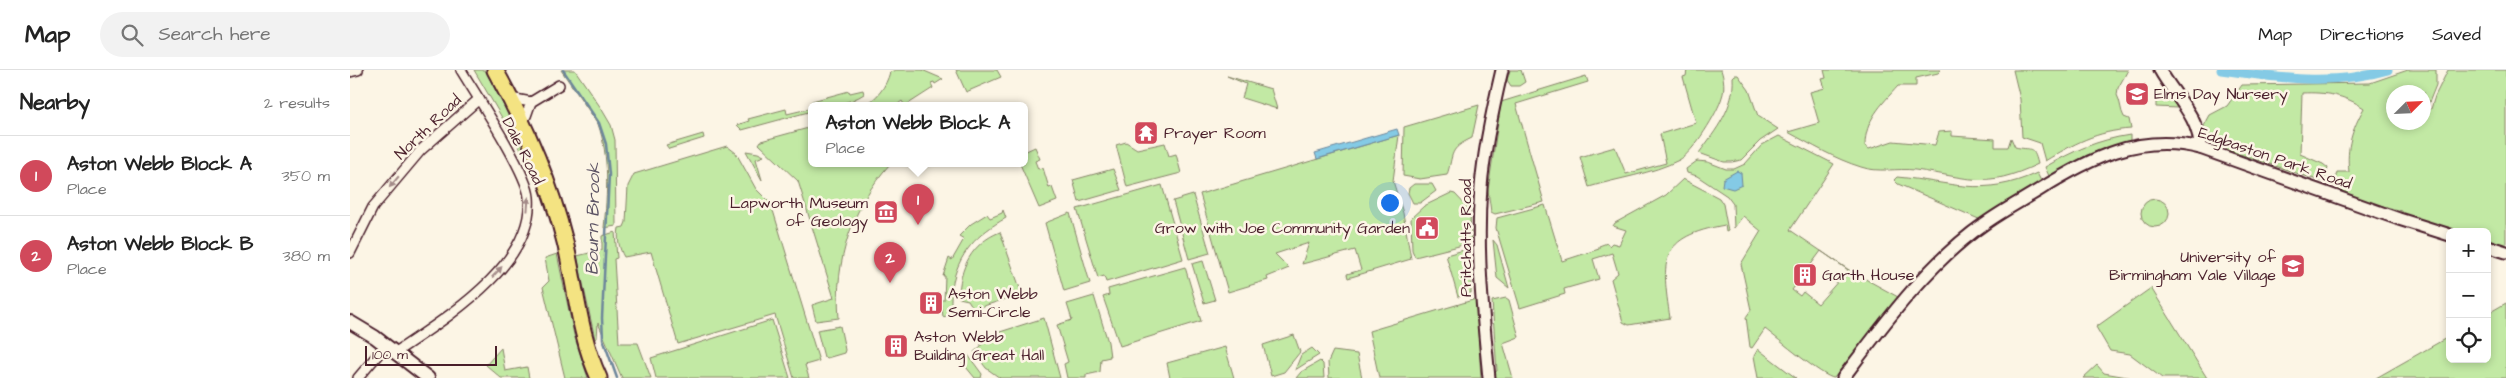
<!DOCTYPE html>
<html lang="en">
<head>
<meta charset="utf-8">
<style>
	body { margin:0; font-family:"Architects Daughter",sans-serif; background:#f2f2f2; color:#222 }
	.controls { position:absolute; right:15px; bottom:15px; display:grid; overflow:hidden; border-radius:8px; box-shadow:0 2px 8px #0003 }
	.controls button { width:45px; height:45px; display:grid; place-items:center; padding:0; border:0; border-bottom:1px solid #e0e0e0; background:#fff; color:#222; font:25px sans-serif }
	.compass { position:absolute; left:2036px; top:15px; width:45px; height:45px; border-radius:50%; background:#fff; box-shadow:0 2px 8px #0003; rotate:66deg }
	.scale { position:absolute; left:15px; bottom:12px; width:132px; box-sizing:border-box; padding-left:5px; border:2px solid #4a1f2b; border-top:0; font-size:14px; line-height:18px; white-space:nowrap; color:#4a1f2b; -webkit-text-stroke:4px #fcf5e5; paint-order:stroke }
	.you { position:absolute; left:1039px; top:132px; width:18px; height:18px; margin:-12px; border:4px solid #fff; border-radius:50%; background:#1a73e8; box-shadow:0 0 0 8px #1a73e833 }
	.badge { display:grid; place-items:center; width:32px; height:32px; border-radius:50%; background:#d1495b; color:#fff; font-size:16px; font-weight:700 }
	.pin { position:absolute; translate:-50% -41px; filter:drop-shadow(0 1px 2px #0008) }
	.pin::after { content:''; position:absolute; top:26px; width:18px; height:15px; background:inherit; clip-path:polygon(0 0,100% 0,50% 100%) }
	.popup { position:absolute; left:458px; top:32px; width:220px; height:65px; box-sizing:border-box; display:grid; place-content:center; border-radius:8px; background:#fff; filter:drop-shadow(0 1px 4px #0005); font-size:16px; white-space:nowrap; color:#767676 }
	.popup b { font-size:19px; color:#222 }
	.popup::after { content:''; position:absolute; left:50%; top:100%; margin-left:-10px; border:10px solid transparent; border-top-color:#fff }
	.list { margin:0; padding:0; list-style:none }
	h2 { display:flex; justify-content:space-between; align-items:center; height:65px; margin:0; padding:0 20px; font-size:21px }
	h2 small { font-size:16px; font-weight:400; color:#767676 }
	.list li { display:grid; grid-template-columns:32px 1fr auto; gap:15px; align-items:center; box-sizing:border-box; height:80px; padding:0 20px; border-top:1px solid #e0e0e0 }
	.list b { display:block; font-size:19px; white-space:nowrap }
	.list p { margin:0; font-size:16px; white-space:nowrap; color:#767676 }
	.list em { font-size:16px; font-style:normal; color:#767676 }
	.icon { flex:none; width:28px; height:28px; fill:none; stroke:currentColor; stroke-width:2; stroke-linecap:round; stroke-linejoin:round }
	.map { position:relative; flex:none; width:2156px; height:308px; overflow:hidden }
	header { display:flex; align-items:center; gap:30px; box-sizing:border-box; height:70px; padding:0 25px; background:#fff; border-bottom:1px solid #e0e0e0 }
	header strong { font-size:24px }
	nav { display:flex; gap:28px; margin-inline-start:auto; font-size:18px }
	.search { width:350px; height:45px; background:#f2f2f2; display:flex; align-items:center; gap:12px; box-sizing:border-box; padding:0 18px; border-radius:28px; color:#767676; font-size:19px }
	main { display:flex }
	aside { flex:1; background:#fff }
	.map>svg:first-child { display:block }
	.green { fill:#c2e9a4; stroke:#868468; fill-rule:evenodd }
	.water { fill:#84cae5; stroke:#6d869b }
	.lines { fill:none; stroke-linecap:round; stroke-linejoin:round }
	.stream { stroke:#6d869b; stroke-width:2.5 }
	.canal { stroke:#84cae5; stroke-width:9 }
	.minor-casing { stroke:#4a1f2b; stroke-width:12 }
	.tertiary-casing { stroke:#4a1f2b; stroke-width:15 }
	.secondary-casing { stroke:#4a1f2b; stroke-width:16 }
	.trunk-casing { stroke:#4a1f2b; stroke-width:19 }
	.minor { stroke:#fcf5e5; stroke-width:9 }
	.tertiary { stroke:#fcf5e5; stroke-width:11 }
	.secondary { stroke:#fcf5e5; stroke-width:12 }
	.trunk { stroke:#f4e382; stroke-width:15 }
	.oneway { fill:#a38a88 }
	.labels { text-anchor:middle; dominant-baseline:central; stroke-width:5; stroke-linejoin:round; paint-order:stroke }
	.poi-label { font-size:16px; fill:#4a1f2b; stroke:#fcf5e5; text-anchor:start }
	.street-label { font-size:16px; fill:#4a1f2b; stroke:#fcf5e5 }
	.water-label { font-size:18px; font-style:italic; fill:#5b5263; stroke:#fcf5e5 }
</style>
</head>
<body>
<header>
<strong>Map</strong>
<div class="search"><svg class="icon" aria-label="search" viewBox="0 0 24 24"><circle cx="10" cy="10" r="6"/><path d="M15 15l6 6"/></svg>Search here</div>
<nav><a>Map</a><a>Directions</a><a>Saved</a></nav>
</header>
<main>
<aside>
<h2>Nearby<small>2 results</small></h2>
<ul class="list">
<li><span class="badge">1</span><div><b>Aston Webb Block A</b><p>Place</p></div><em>350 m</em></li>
<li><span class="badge">2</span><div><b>Aston Webb Block B</b><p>Place</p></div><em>380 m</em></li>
</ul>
</aside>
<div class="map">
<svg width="2156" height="308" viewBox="0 0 2156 308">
	<rect width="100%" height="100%" fill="#fcf5e5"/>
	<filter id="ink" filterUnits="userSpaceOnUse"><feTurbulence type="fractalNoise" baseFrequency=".02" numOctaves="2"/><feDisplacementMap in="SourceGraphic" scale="10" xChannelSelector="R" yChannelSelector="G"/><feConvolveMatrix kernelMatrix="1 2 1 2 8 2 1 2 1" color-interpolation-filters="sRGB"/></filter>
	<g filter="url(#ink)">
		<g class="green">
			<path d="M124 0H135L168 63 184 102Z"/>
			<path d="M211 0H225L251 38 261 55 265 70 266 156 254 158C257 124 260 88 248 54Z"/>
			<path d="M546 0H572L593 9 585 14 584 12 581 13 583 18 555 36 552 31 548 34 549 36H513C527 29 536 17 540 2Z"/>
			<path d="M606 0H647L651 7 616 22Z"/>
			<path d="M1160 0H1171L1175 12 1169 16H1161L1157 10Z"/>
			<path d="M1337 0H1371C1374 8 1375 19 1372 27 1368 42 1343 83 1329 90 1302 104 1268 108 1239 117L1230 87 1265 77 1276 104 1316 93 1310 64 1346 53 1333 7 1336 6Z"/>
			<path d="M1474 0H1591L1588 3 1566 8V16H1548C1531 35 1515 50 1515 76L1519 79 1543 71 1585 75 1589 62 1602 61V66L1645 69V77H1658L1661 68 1665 77C1681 81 1683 74 1688 94 1634 120 1618 107 1565 100 1547 98 1528 103 1511 97 1485 89 1462 75 1438 62L1469 53 1460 22 1475 18 1472 9 1476 8Z"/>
			<path d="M1663 0H1778L1768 18 1767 25C1771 32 1770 40 1774 47L1779 49 1781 59C1747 61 1723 74 1695 91L1690 73 1672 67 1670 29Z"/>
			<path d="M2058 0H2086V15L2076 40 2081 39 2085 26 2098 0H2156V182L2137 176V162H2100L2049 149 2051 141C2034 136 1993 127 1984 114L1987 102H1999C1996 77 2002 60 2014 38 1994 25 1976 22 1952 23L1950 84 1973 94 1978 98 1975 108 1970 111 1866 76 1854 56 1860 45 1877 36 1892 15 2020 13ZM2044 22H2074V52H2044Z"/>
			<path d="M1385 5H1388L1399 20 1408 46 1428 59 1410 71 1391 90 1382 92H1374L1349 83C1366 60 1385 37 1383 7Z"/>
			<path d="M877 6 921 19 927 39 892 28 896 14Z"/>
			<path d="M1236 6 1238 12 1166 34 1194 132 1145 144 1141 142 1138 120 1151 32Z"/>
			<path d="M1815 17 1827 38 1806 37V27Z"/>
			<path d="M513 20 514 24C499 34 481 36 463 36L462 31 499 21 500 23Z"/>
			<path d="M1129 35 1122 68C1098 79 1104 84 1097 105L1070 109 1053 106 1054 57Z"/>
			<path d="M462 38V41L392 60 387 55 399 51 398 49 436 39 437 44Z"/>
			<path d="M462 57V94H540C502 136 484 192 489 248L466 251 462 235 484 228 448 111 409 74 411 71Z"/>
			<path d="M353 64 354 68 319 79 316 75Z"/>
			<path d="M1049 65 1043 111 1053 143 1061 189 998 208 997 204 1011 200 1005 180 952 194 959 173 925 184 939 198 917 207 918 210 878 222 850 124Z"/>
			<path d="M1780 65V70L1737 85 1699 106 1695 97C1723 81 1747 70 1780 65Z"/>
			<path d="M1429 66 1484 94 1440 160 1499 200 1548 227 1484 308C1474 308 1427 268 1415 259L1402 278 1400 277 1396 247 1401 240 1391 194 1411 161 1393 146 1384 158 1383 134 1377 126 1347 106 1337 103 1336 99 1347 91 1358 92 1376 99H1384L1395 94 1412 75ZM1471 181 1498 200 1468 234 1453 222 1450 226 1442 220Z"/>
			<path d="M776 72 787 79 815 73 819 86 826 84 831 103 777 117 766 75Z"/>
			<path d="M377 76 386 83 406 119 421 134 469 291 455 295 459 308H444L425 245 328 274 301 182 274 187C269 178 267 169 269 158L274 157 276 152 278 116 284 104Z"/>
			<path d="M685 77 690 89 685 91 688 99 693 98 699 118 702 117 707 131 689 138 670 94H674V82Z"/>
			<path d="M396 81 408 83 414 86 406 89 412 110Z"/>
			<path d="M763 99 771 120 729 132 723 110Z"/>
			<path d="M1687 103 1691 111 1631 150 1548 114 1544 110 1547 107C1603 112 1631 128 1687 103Z"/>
			<path d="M1333 109 1369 128 1373 134 1378 161 1376 162 1375 155C1309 167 1311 189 1320 248L1279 255 1273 252 1261 209 1268 203 1262 183 1243 189 1249 209 1214 219 1215 224 1170 238 1146 158 1147 148 1195 135 1212 191 1249 179V176L1257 173 1259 176 1262 173 1269 175 1276 160 1263 156 1265 153 1316 125Z"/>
			<path d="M1064 114H1082L1086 121 1070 133H1063L1058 123 1059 118Z"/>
			<path d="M812 115 833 189 756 212 754 206 748 208 727 139Z"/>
			<path d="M1101 123 1105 124 1120 140 1121 173 1065 187 1062 180 1061 148 1074 136Z"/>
			<path d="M843 125 860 183 839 189 823 131Z"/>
			<circle cx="1805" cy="143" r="14"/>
			<path d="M653 140 656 148C627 164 608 183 602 217 601 226 600 235 603 244L593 247 591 230H594L595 206H593L599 188 602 190 614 169 609 166 621 154 637 144 640 148 652 143Z"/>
			<path d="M720 143 740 213 714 221 695 153Z"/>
			<path d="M265 162 267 188 264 189 269 273H288L301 308H272L248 253 247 268 245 269 227 186 252 180V166Z"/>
			<path d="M650 162 672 224 624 239 618 230 609 228C609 198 622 173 650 162Z"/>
			<path d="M1143 170 1147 175 1159 218 1147 208Z"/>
			<path d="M1121 178V223L1108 227 1096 185Z"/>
			<path d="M207 184 224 265 238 308H215L193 217 199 211 195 188Z"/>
			<path d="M853 191 865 230 854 233 842 194Z"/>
			<path d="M835 197 851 251 770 276 753 227 759 225 758 219Z"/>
			<path d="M1801 218 1857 308H1812L1780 284 1760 281 1746 257Z"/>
			<path d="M744 226 758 272 760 287 751 289 750 302 736 305V308H717L714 294 718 292 707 255 722 250 717 234Z"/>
			<path d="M1156 228 1159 230 1169 267 1153 273 1163 308H1144L1143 302 1147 301 1142 231Z"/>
			<path d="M1126 229 1131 308H1029L1019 261Z"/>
			<path d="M2156 233V308H2026L2100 266V289H2137V244Z"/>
			<path d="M694 248 710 308H650L636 298 624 282 631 276V268Z"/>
			<path d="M422 250 440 308H306L301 288Z"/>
			<path d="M490 256 495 280 494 283 477 288 474 287 467 260Z"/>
			<path d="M944 265 950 282 934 302 921 306 913 275Z"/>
			<path d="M875 277 884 308H820L817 293Z"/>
			<path d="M151 278 155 301 177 297 179 308H151L136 295Z"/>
			<path d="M962 278 969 285 945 300 951 285Z"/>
			<path d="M1408 279 1446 308H1408L1404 286Z"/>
			<path d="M983 281 1007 284 1012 308H979L978 292Z"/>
			<path d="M618 285 632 304 631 308H625L611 291Z"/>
			<path d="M970 291 973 294 974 308H946L951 302Z"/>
			<path d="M1747 295 1754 303 1783 308H1733Z"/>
		</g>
		<g class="water">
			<path d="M1047 59 1049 65 967 89 965 83Z"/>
			<path d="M1387 101 1391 103 1392 115 1383 119 1372 116 1373 109Z"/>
		</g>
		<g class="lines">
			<path class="stream" d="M213 0 249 53 256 74 259 104 252 248 253 269 267 308"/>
			<path class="canal" d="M1871 0C1926 8 1983 16 2038 0"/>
			<defs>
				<g id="minor">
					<path d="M0 2 8 0"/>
					<path d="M160 28 181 32 176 46 171 49"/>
					<path d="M181 32 209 15"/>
					<path d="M0 183 23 137 71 80 129 29"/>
					<path d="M46 282C94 249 185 195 179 127 177 102 126 25 111 0"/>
					<path d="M8 308 36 275"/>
				</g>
				<g id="tertiary">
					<path d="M1810 0C1824 26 1850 47 1850 78"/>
					<path d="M2137 176 2156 182"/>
					<path d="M1139 308C1133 245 1126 181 1131 117 1134 78 1143 38 1152 0"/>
					<path d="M1493 308C1533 255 1579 192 1634 154 1652 141 1671 131 1689 120 1740 88 1789 63 1850 78L2049 149 2100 165"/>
				</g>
				<path id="secondary" d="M0 252 25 267 78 308"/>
				<path id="trunk" d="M145 0C175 54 200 112 215 172 226 217 229 265 249 308"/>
			</defs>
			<use href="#minor" class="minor-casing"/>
			<use href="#tertiary" class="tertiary-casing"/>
			<use href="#secondary" class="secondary-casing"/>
			<use href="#trunk" class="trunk-casing"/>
			<use href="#minor" class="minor"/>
			<use href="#tertiary" class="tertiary"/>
			<use href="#secondary" class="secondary"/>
			<use href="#trunk" class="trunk"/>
		</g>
		<defs><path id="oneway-solid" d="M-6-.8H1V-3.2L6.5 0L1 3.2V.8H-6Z" transform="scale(1.25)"/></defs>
		<g class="oneway">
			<use href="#oneway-solid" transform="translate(44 112) rotate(130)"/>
			<use href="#oneway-solid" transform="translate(178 134) rotate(-85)"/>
			<use href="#oneway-solid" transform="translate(147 202) rotate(-47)"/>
		</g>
	</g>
	<defs>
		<symbol id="school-square" viewBox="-11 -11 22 22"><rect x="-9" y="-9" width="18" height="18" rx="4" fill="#d1495b" stroke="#fcf5e5"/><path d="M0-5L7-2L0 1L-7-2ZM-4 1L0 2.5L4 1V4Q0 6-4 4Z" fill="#fff"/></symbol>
		<symbol id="temple-square" viewBox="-11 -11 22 22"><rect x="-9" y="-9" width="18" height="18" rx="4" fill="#d1495b" stroke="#fcf5e5"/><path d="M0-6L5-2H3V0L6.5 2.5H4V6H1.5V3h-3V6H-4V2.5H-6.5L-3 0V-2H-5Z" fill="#fff"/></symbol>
		<symbol id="museum-square" viewBox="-11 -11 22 22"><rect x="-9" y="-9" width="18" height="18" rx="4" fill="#d1495b" stroke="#fcf5e5"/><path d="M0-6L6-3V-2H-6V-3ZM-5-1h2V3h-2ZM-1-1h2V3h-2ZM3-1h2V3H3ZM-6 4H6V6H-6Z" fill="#fff"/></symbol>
		<symbol id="civic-square" viewBox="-11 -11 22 22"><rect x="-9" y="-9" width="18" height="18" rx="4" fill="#d1495b" stroke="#fcf5e5"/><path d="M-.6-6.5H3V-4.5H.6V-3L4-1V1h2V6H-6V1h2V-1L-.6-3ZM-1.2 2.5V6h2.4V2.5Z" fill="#fff"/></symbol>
		<symbol id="university-square" viewBox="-11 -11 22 22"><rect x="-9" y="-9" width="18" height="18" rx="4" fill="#d1495b" stroke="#fcf5e5"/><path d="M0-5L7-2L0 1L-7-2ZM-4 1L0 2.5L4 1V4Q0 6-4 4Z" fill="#fff"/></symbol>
		<symbol id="building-square" viewBox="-11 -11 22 22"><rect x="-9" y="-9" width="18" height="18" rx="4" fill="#d1495b" stroke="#fcf5e5"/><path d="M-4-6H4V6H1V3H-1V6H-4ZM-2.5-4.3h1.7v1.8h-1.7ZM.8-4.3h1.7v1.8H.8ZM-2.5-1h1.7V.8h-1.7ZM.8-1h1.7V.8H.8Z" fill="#fff"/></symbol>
	</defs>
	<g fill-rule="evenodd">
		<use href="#school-square" x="1773" y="10" width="28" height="28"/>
		<use href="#temple-square" x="782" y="49" width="28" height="28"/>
		<use href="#museum-square" x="522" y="128" width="28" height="28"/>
		<use href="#civic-square" x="1063" y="144" width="28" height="28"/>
		<use href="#university-square" x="1929" y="182" width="28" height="28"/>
		<use href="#building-square" x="1441" y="191" width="28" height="28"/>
		<use href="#building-square" x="567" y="219" width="28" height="28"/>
		<use href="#building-square" x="532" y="262" width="28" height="28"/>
	</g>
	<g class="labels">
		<g class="poi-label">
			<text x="1804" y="24">Elms Day Nursery</text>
			<text x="814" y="63">Prayer Room</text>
			<text x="518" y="133" text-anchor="end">Lapworth Museum<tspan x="518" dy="18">of Geology</tspan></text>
			<text x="1060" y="158" text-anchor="end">Grow with Joe Community Garden</text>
			<text x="1926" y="187" text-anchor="end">University of<tspan x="1926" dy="18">Birmingham Vale Village</tspan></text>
			<text x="1472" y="205">Garth House</text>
			<text x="598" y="224">Aston Webb<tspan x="598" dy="18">Semi-Circle</tspan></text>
			<text x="564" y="267">Aston Webb<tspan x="564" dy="18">Building Great Hall</tspan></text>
		</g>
		<g class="street-label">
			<text transform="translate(78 57) rotate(-44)">North Road</text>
			<text transform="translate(173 81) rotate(63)">Dale Road</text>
			<text transform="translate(1925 88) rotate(19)">Edgbaston Park Road</text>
			<text transform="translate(1116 168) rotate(-90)">Pritchatts Road</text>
		</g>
		<g class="water-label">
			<text transform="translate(243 149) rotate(-89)">Bourn Brook</text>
		</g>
	</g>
</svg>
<div class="controls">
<button>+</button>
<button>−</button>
<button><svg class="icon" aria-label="locate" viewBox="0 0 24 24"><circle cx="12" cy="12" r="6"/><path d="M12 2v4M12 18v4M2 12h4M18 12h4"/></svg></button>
</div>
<svg class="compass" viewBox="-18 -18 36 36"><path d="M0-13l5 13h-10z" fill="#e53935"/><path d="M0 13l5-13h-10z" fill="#767676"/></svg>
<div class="scale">100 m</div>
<div class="you"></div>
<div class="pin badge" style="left:568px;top:155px">1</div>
<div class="popup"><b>Aston Webb Block A</b>Place</div>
<div class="pin badge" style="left:540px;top:213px">2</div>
</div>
</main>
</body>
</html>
